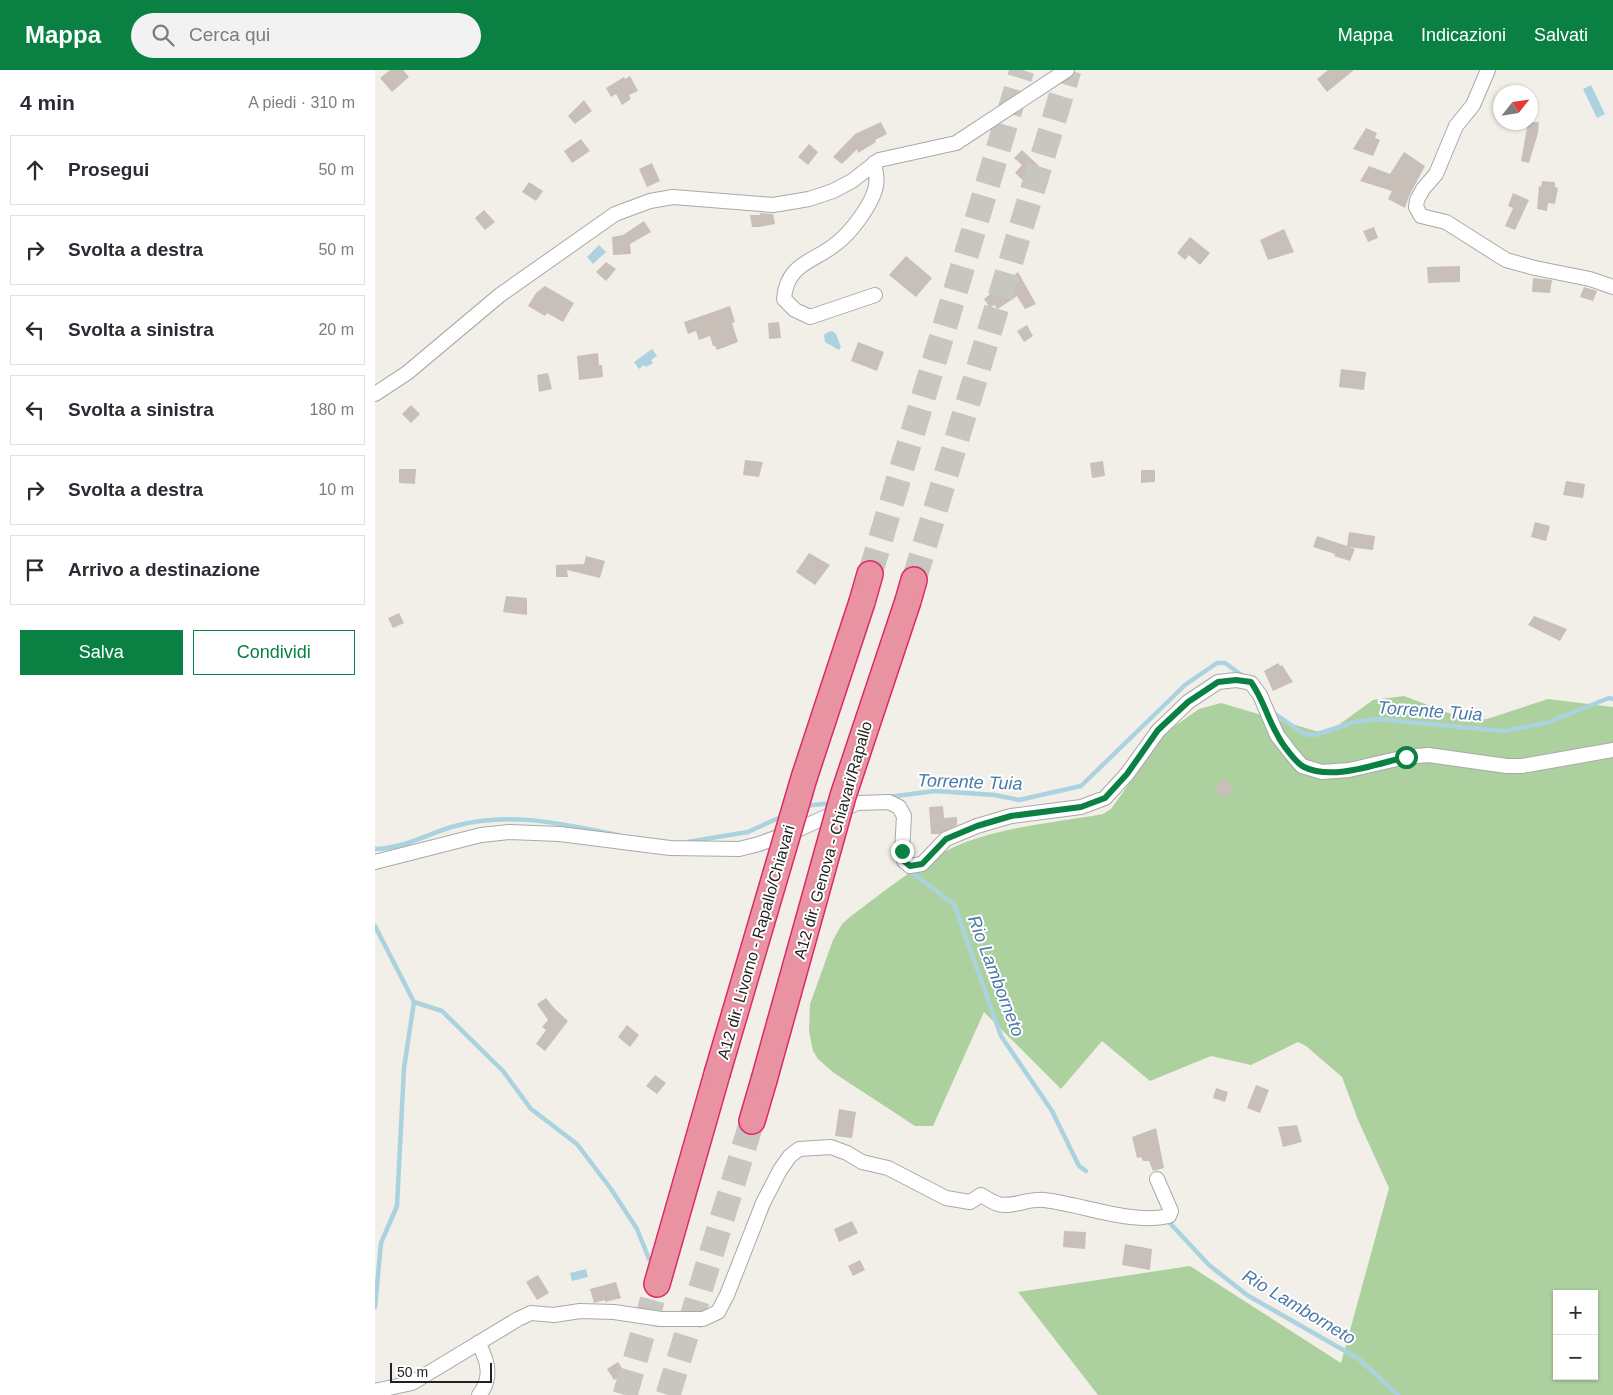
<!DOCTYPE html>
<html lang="it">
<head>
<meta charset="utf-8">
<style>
	body { margin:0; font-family:Arial,sans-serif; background:#f2f2f3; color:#2b2b33 }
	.controls { position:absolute; right:15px; bottom:15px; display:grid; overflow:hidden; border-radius:0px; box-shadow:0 1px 4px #0004 }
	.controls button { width:45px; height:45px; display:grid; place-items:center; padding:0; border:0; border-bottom:1px solid #e1e1e2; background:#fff; color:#2b2b33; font:25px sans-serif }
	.compass { position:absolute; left:1118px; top:15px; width:45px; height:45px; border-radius:50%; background:#fff; box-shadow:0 1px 4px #0004; rotate:60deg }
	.scale { position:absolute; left:15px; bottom:12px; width:102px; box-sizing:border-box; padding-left:5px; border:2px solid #222; border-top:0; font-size:14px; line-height:18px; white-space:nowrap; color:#222; -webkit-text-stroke:4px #fff; paint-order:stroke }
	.stop { position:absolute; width:15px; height:15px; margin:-11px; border:4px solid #0b8043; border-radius:50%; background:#fff }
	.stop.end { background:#0b8043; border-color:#fff; box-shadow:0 1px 5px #0008 }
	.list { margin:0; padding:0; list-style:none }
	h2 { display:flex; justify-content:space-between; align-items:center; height:65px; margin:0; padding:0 20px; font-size:21px }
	h2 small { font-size:16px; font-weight:400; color:#7c7c81 }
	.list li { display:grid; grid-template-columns:32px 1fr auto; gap:15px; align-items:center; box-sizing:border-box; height:70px; margin:0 10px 10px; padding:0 10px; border:1px solid #e1e1e2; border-radius:0px }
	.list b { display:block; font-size:19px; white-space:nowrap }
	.list em { font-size:16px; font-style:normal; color:#7c7c81 }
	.actions { display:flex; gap:10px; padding:15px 20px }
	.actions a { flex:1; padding:11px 0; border:1px solid #0b8043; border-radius:0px; text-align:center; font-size:18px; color:#0b8043 }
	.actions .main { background:#0b8043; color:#fff }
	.icon { flex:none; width:28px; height:28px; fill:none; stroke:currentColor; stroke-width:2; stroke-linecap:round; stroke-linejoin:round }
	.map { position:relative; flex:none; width:1238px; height:1325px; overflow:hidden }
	header { display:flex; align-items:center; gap:30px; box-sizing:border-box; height:70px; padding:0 25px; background:#0b8043; color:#fff }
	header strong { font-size:24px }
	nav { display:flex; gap:28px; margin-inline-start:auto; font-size:18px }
	.search { width:350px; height:45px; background:#f2f2f3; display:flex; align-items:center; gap:12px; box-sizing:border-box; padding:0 18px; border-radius:28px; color:#7c7c81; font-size:19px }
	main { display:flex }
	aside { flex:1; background:#fff }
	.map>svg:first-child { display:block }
	.forest { fill:#add19e; fill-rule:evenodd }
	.water { fill:#aad3df }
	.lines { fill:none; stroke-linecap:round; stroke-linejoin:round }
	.stream { stroke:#aad3df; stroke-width:4.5 }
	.building { fill:#c7bfb8 }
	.highway-tunnel { stroke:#c8c6c1; stroke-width:25; stroke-dasharray:25 12; stroke-linecap:butt }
	.street-casing { stroke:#a9a9a9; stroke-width:16 }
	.highway-casing { stroke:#dc2a67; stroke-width:28 }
	.street { stroke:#fff; stroke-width:14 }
	.highway { stroke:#e892a2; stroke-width:25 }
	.highway-bridge-casing { stroke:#dc2a67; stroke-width:28; stroke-linecap:butt }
	.highway-bridge { stroke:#e892a2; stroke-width:25 }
	.route { stroke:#0b8043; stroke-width:6 }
	.labels { text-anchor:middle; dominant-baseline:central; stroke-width:4; stroke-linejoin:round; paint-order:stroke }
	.street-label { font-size:16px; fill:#222; stroke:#fff }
	.water-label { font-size:18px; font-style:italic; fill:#4a7aab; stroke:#fff }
</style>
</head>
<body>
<header>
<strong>Mappa</strong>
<div class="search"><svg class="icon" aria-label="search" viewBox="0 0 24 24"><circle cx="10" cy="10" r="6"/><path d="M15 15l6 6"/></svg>Cerca qui</div>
<nav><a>Mappa</a><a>Indicazioni</a><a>Salvati</a></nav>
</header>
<main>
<aside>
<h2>4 min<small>A piedi · 310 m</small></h2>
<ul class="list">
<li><svg class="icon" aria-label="ahead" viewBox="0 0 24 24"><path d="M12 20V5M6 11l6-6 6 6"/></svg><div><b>Prosegui</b></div><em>50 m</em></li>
<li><svg class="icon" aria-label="right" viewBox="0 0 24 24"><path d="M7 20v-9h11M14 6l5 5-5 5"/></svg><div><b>Svolta a destra</b></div><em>50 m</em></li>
<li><svg class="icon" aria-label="left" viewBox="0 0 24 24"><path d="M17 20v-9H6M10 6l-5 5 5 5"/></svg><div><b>Svolta a sinistra</b></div><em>20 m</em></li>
<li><svg class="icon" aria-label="left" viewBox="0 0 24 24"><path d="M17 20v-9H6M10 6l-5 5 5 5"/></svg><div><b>Svolta a sinistra</b></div><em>180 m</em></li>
<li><svg class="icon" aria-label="right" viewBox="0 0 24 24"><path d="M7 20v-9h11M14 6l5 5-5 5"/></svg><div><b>Svolta a destra</b></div><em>10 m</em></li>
<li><svg class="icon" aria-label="arrive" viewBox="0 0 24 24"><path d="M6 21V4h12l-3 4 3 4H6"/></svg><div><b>Arrivo a destinazione</b></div></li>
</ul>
<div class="actions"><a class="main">Salva</a><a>Condividi</a></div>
</aside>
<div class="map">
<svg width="1238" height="1325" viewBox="0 0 1238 1325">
	<rect width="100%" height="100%" fill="#f2efe9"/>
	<path class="forest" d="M1029 626 1092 650 1112 649 1173 629 1238 637V1325H723L643 1222 815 1196 966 1293 1014 1118 983 1050 967 1007 931 976 923 972 876 995 836 986 775 1011 727 971 686 1019 609 942 558 1056H540L459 1003 443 989 438 981 434 961 435 934 458 870 467 854 475 847C510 821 545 791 586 774 626 757 684 752 728 744L736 739 790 663 824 639 846 633 951 664 998 630ZM1182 1224H1219V1306H1182Z"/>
	<g class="water">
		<path d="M1216 15 1230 44 1222 48 1208 19Z"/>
		<path d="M224 175 231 182 218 194 212 187Z"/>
		<path d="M457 261 461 264 466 277 464 280 450 272 449 265 453 262Z"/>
		<path d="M277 279 282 286 276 290 278 293 271 297 269 295 264 299 259 292Z"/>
		<path d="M211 1199 213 1207 197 1211 195 1203Z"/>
	</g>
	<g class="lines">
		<g class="stream">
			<path d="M896 641 929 664 939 665 980 652 1002 649 1129 661 1171 653 1234 628 1238 629"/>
			<path d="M513 727 560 721 620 725 644 730 706 716 810 615 842 593H850L868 606"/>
			<path d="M428 736 458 733"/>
			<path d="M312 772 373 762 410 745"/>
			<path d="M0 779C28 779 54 763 80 756 134 741 190 754 243 765"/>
			<path d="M533 800 579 834 626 966 677 1041 704 1096 711 1101"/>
			<path d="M0 856 39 932 29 998 22 1136 6 1173 0 1237"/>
			<path d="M39 932 67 941 128 1001 156 1039 202 1074 236 1119 262 1159 274 1189"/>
			<path d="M792 1150 834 1195 872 1225 984 1289 1023 1325"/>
		</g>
	</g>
	<g class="building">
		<path d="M15 0H28L34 7 17 22 5 8Z"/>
		<path d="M953 0H979L952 22 942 9Z"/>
		<path d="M255 6 263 21 254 25 256 29 247 35 241 24 236 27 231 18 249 7 250 9Z"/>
		<path d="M209 30 217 41 200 54 193 46Z"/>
		<path d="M506 52 512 64 500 70 501 72 483 83 482 79 467 94 458 87 480 64Z"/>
		<path d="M1153 52H1164L1163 63 1154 93 1146 91Z"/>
		<path d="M991 58 1002 63 1000 68 1005 70 998 86 978 79Z"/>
		<path d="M669 62 677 68 671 77 661 71Z"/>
		<path d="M206 69 215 81 197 93 189 81Z"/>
		<path d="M434 74 443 82 433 95 423 87Z"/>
		<path d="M647 80 664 96 657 104 660 106 652 114 640 103 647 95 639 88Z"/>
		<path d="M1029 82 1050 96 1034 126 1030 138 1013 129 1017 121 985 111 994 96 1015 104Z"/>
		<path d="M277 93 285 111 272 117 264 99Z"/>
		<path d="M1167 111 1180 112V117L1183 118 1180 134 1173 133 1172 141 1162 139 1164 116 1166 117Z"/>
		<path d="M154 112 168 121 161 131 147 122Z"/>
		<path d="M1138 123 1154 130 1140 160 1130 156 1138 138 1133 136Z"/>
		<path d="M109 140 120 152 110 160 100 148Z"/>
		<path d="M385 143 398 144 400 154 385 157H377L375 145H385Z"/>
		<path d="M269 151 276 162 255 174 256 184 238 185 237 167 248 165Z"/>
		<path d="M999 157 1003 168 993 172 988 161Z"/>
		<path d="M909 159 919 182 893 190 885 170Z"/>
		<path d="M815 167 835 183 825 195 814 185 810 190 802 183Z"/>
		<path d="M531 186 557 208 541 227 514 205Z"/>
		<path d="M231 192 241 199 231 211 221 202Z"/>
		<path d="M1085 196V212L1053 213 1052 197Z"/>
		<path d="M643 202 661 234 650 239 642 226 623 239 619 235 615 238 609 229Z"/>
		<path d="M1158 208 1177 210 1175 223 1157 222Z"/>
		<path d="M170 216 199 233 188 252 172 243 170 246 153 236 161 223Z"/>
		<path d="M1209 217 1222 221 1218 231 1205 227Z"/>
		<path d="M355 236 360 252 357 253 363 272 342 280 340 276H338L335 266 324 270 321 261 313 264 309 252Z"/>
		<path d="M404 252 406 268 394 269 393 253Z"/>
		<path d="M652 255 658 266 649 272 642 261Z"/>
		<path d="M483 272 509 282 502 301 476 291Z"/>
		<path d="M223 283 224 295H227L228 307 204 310 202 286Z"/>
		<path d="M966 299 991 302 989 320 964 317Z"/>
		<path d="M173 303 177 319 164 322 162 305Z"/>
		<path d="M36 335 45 344 36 353 27 344Z"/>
		<path d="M370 390 388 392 384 407 368 405Z"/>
		<path d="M728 391 730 406 717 408 715 393Z"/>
		<path d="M24 399H41L40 414 24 413Z"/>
		<path d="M766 400H780V412L766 413Z"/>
		<path d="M1191 411 1210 414 1208 428 1188 425Z"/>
		<path d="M1160 452 1175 456 1171 471 1156 467Z"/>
		<path d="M974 462 1000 466 998 480 973 477 980 479 975 491 959 486 960 484 938 477 942 466 972 476Z"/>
		<path d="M434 483 455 495 440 515 421 502Z"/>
		<path d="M211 486 230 491 225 508 192 500 193 507H181V495L209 494Z"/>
		<path d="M131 526 152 528V545L128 542Z"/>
		<path d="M24 543 29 553 18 558 13 548Z"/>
		<path d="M1159 546 1192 559 1185 571 1153 555Z"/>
		<path d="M903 593 905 596 907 595 918 612 898 621 889 601Z"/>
		<path d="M848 708 859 717 849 729 838 720Z"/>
		<path d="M568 736 569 748 582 747V755L564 764H556L554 737Z"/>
		<path d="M171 928 179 938 193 951 170 981 161 974 171 960 167 957 173 950 162 934Z"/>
		<path d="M252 955 264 965 255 977 243 967Z"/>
		<path d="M280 1005 291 1013 282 1024 271 1016Z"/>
		<path d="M881 1015 894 1020 885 1043 872 1038Z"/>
		<path d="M841 1018 853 1022 850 1032 838 1028Z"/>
		<path d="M464 1039 481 1042 477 1068 460 1066Z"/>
		<path d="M922 1055 927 1072 908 1077 903 1057Z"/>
		<path d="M781 1058 789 1098 778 1101 774 1091H768L766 1087 762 1088 757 1067Z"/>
		<path d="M477 1151 483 1163 464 1172 459 1159Z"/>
		<path d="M689 1161 711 1162 710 1179 688 1177Z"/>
		<path d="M750 1174 777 1179 775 1200 747 1195Z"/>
		<path d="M485 1190 490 1200 478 1206 473 1196Z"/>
		<path d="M163 1205 174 1223 162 1230 151 1212Z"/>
		<path d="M241 1212 246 1228 230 1232V1230L219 1233 215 1219Z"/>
		<path d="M243 1292 250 1303 239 1310 232 1299Z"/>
	</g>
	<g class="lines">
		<g class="highway-tunnel">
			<path d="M495 504 647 0"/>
			<path d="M539 510 694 0"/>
			<path d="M250 1325 282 1214"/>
			<path d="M293 1325 377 1051"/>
		</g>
		<defs>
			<g id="street">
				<path d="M1113 0 1098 35 1081 56 1061 104 1048 119 1042 130 1041 137 1046 146 1071 152 1131 190 1160 198 1215 209 1238 217"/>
				<path d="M499 93C501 102 503 111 500 120 495 137 476 162 462 173 440 192 412 192 409 229L420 240 435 247 500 225"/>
				<path d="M0 324 32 303 125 225 240 144 275 131 298 127 398 135 434 129 458 121 477 111 504 90 581 73 692 0"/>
				<path d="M0 792 106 765 134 762 185 764 295 778 364 779 384 774 422 760 482 733 514 732 524 737 529 746 527 781 529 791 535 796 547 794 571 769 602 756 636 746 706 737 730 728 752 704 783 661 813 632 843 612 861 610 876 613 885 625 902 665 915 682 927 696 947 702 974 700 1031 687 1053 685 1132 696H1147L1238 680"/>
				<path d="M103 1273C113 1290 118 1308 104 1325"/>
				<path d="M0 1321 37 1313 143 1249 156 1243 179 1245 205 1241 239 1242 286 1249H328L343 1242 352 1225 388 1133 405 1100 415 1086 424 1079 456 1077 472 1083 487 1092 513 1098 571 1128 595 1132 606 1125C611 1128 617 1132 623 1134 637 1138 654 1128 669 1130 706 1134 757 1155 794 1146L796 1141 782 1109"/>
			</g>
			<g id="highway">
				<path d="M533 531 539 510"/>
				<path d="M487 532 495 504"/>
				<path d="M377 1051 389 1010"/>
				<path d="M282 1214 342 1004"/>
			</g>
		</defs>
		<use href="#street" class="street-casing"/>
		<use href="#highway" class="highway-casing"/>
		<use href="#street" class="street"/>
		<use href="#highway" class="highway"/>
		<defs>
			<g id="highway-bridge">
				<path d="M342 1004 429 708 487 532"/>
				<path d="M389 1010 468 726 533 531"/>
			</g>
		</defs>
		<use href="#highway-bridge" class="highway-bridge-casing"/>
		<use href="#highway-bridge" class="highway-bridge"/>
	</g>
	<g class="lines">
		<path class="route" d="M527 781 529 791 535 796 547 794 571 769 602 756 636 746 706 737 730 728 752 704 783 660 813 632 843 612 861 610 876 612C888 629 892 647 902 664 906 673 921 693 929 697 957 711 1001 694 1031 687"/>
	</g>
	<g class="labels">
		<g class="street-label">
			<text transform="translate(458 770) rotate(-74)">A12 dir. Genova - Chiavari/Rapallo</text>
			<text transform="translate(381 872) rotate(-74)">A12 dir. Livorno - Rapallo/Chiavari</text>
		</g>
		<g class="water-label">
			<text transform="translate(1055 641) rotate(4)">Torrente Tuia</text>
			<text transform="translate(595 712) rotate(2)">Torrente Tuia</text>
			<text transform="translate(621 906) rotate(69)">Rio Lamborneto</text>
			<text transform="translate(924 1237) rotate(31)">Rio Lamborneto</text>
		</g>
	</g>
</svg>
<div class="controls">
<button>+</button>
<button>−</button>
</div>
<svg class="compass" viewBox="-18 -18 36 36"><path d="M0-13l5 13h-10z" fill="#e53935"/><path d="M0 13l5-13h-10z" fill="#7c7c81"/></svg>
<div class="scale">50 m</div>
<div class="stop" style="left:1031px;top:687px"></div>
<div class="stop end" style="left:527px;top:781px"></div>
</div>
</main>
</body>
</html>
